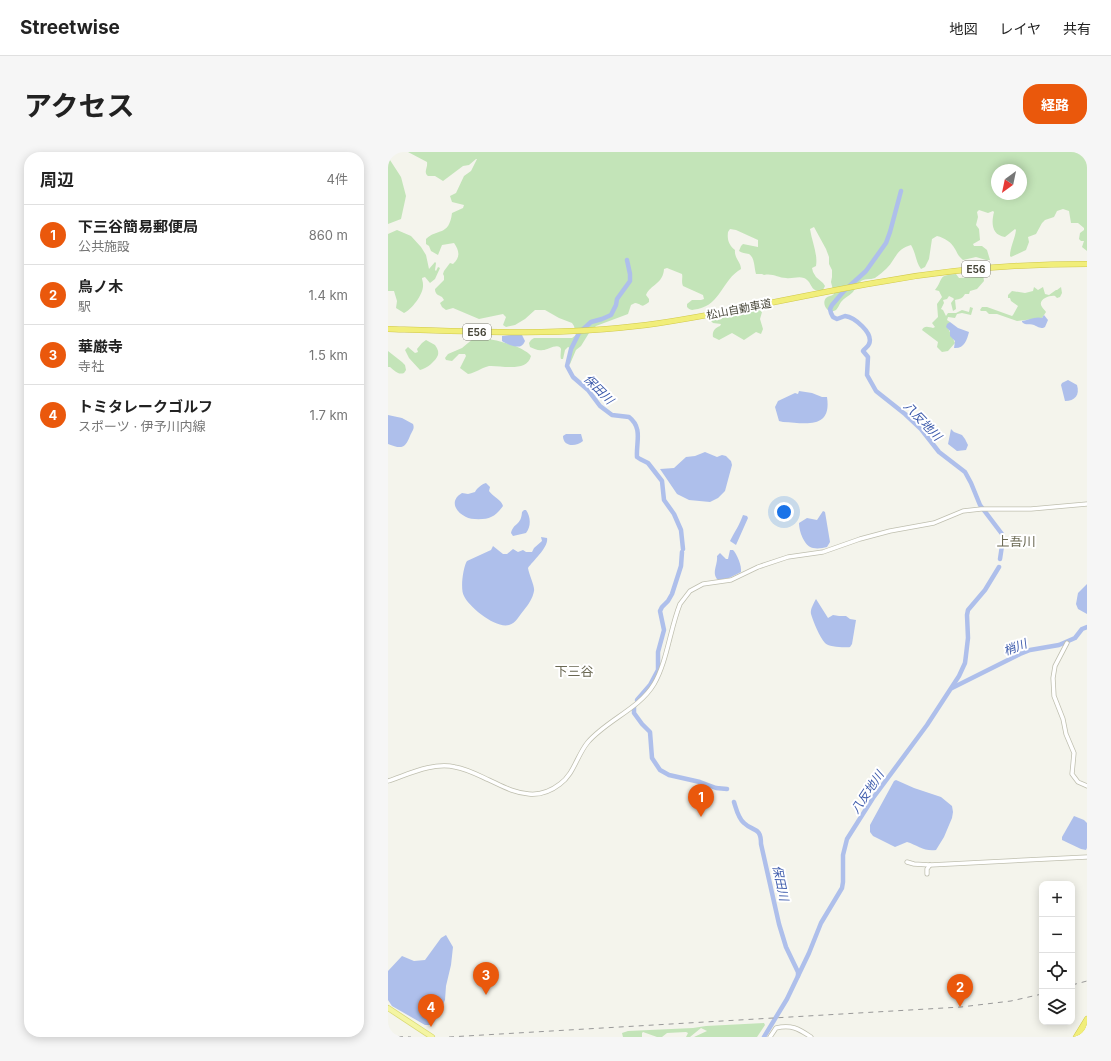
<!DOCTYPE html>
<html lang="ja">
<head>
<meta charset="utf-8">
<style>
	body { margin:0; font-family:Inter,"Noto Sans JP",sans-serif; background:#f6f6f6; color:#222 }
	.controls { position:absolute; right:12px; bottom:12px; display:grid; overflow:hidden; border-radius:8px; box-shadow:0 2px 10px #0003 }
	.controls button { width:36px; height:36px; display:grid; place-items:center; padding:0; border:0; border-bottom:1px solid #e0e0e0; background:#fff; color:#222; font:20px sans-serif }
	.compass { position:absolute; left:603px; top:12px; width:36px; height:36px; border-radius:50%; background:#fff; box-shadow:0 2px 10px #0003; rotate:213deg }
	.you { position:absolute; left:396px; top:360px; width:14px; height:14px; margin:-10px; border:3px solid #fff; border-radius:50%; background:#1a73e8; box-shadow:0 0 0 6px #1a73e833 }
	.badge { display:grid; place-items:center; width:26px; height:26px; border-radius:50%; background:#ea580c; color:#fff; font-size:13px; font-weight:700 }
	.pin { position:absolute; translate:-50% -33px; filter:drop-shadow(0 1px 2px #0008) }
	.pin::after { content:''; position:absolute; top:21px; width:14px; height:12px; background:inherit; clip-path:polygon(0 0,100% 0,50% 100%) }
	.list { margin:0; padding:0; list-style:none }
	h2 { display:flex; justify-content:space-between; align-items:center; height:52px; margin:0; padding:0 16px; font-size:17px }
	h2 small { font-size:13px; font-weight:400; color:#767676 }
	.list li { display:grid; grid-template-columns:26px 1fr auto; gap:12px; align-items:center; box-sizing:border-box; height:60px; padding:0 16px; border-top:1px solid #e0e0e0 }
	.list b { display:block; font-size:15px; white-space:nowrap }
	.list p { margin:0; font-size:13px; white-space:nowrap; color:#767676 }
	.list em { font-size:13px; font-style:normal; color:#767676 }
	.icon { flex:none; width:22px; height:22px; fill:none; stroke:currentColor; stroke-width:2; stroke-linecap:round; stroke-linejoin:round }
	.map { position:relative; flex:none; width:699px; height:885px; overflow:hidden; border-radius:16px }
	header { display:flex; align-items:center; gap:24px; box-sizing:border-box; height:56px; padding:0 20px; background:#fff; border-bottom:1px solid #e0e0e0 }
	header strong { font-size:19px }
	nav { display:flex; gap:22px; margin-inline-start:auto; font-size:14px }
	.intro { display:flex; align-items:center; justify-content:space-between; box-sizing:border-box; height:96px; padding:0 24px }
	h1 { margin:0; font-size:28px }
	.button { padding:10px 18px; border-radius:16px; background:#ea580c; color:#fff; font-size:14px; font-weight:700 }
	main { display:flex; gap:24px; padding:0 24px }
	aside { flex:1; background:#fff; border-radius:16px; box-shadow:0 2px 10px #0003 }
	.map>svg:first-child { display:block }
	.green { fill:#c3e4b8; fill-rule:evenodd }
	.water { fill:#aebfeb }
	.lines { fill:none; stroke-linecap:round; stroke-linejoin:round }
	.river { stroke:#aebfeb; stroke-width:4.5 }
	.minor-casing { stroke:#bfbfaf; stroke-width:5 }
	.major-casing { stroke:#d9da74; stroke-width:6 }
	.highway-casing { stroke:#d0c84a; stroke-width:6 }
	.minor { stroke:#fff; stroke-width:3.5 }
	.major { stroke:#f4f5a3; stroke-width:4.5 }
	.highway { stroke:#f1ee7a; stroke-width:5 }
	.rail { stroke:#999; stroke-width:1; stroke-dasharray:5 5; stroke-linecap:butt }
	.labels { text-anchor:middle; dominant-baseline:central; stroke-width:4; stroke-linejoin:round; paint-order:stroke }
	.shield { fill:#fff; stroke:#7f7e75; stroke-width:1 }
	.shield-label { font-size:10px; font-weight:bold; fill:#48473a }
	.street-label { font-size:11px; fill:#48473a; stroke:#fff }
	.water-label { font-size:12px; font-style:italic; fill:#3c5aab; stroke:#fff }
	.quarter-label { font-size:13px; fill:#6a6852; stroke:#fff }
</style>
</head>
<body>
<header>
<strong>Streetwise</strong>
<nav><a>地図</a><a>レイヤ</a><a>共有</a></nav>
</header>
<div class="intro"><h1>アクセス</h1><a class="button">経路</a></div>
<main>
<aside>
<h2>周辺<small>4件</small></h2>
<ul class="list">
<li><span class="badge">1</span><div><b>下三谷簡易郵便局</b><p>公共施設</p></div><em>860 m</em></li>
<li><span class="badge">2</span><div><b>鳥ノ木</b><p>駅</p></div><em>1.4 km</em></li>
<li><span class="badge">3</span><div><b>華厳寺</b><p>寺社</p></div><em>1.5 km</em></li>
<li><span class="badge">4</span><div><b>トミタレークゴルフ</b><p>スポーツ · 伊予川内線</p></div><em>1.7 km</em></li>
</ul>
</aside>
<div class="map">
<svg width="699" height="885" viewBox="0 0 699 885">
	<rect width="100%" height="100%" fill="#f4f4ec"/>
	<g class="green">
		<path d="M0 0H3L2 8 13 25 18 44 13 67 0 72Z"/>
		<path d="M20 0H699V99L694 95 696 89H693L691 87 692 81 696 78V76L690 71H683L681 59 675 57 669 59 666 65 657 68 654 71 648 82 640 85 641 90 638 98 623 105 622 104C622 95 627 87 628 78L627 77 617 85C604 83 603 72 606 60L605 59 600 61 591 58 589 60 590 65 588 73 591 77 592 88 585 92 586 94H594L599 98 602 108H598L588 105 575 108C570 104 570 102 567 97 563 90 557 86 549 84L544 87 541 107 537 115 533 117C528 111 528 101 523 93 508 97 508 107 499 116 496 119 490 124 487 126 482 128 476 126 472 130 469 133 467 137 465 140 461 144 456 146 453 150 451 153 450 156 448 158 440 163 433 152 438 146 440 144 444 144 446 142L443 130 444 125V118L441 112V105L438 97 426 75 422 77C424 90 430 102 428 114L424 116 425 120 428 125 435 131 437 134 435 138C421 141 426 131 416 126 410 124 404 127 398 126 390 126 385 121 376 123L374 122H368C366 115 367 106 361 102 357 101 354 101 351 99L353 94 355 92 370 95V88L348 78 342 77 340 80C339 88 341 93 347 98 346 106 353 110 353 117 334 128 333 152 310 157 304 158 303 159 299 155V152L304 148H313L316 147 315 143 295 134C293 129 295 126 294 122L279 116 276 117C275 132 263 132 258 143L261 147V150C252 157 255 152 247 151L243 153 240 162 208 174 201 181 193 194 188 198 182 212 180 211 179 208 182 196 180 195 177 198 175 207H173C172 204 173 200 173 197 171 190 159 198 155 198 150 199 147 197 142 195L141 191 143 188 146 186H184L188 183 186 174 184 171 171 166 157 158H147L137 167 127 173 118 175 115 173 118 165 115 162 91 167 65 156 58 158 54 155 52 151 56 148 54 145C50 143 47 142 47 137L56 128V124L55 122 56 119 62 111 65 112C73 105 71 98 66 91L54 93 50 103 43 99 41 94 38 92V87C49 76 61 85 64 61L75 56 76 53 64 50 62 44 68 41 76 24 83 19 89 7H88L81 13 75 14 55 29 47 24H40C35 20 40 16 39 10ZM609 18H633V42H609Z"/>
		<path d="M9 78 23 84 33 95 38 103 41 117 47 110 48 111 47 118 48 119 50 115 52 116 47 127 42 131 37 125 34 126C34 128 35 130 35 132 36 142 24 157 16 161L8 156 9 149 6 139H0V82Z"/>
		<path d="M591 121 595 122 596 129 589 137 582 139 581 142H577C575 146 572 147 567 148L568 157 565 159 563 151 566 147 565 146 561 144 559 147 555 148 556 151 553 157 555 158 558 164 560 161H568L574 158 581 160 582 155 585 156 583 163 574 161 569 162 567 166 560 165 559 168 562 170 560 176 567 191 560 199 554 200 549 195 550 190 534 178C536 173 541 175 545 176L547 175 544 171 550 165 549 152 554 145 551 139 547 138C556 127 549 123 568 122L571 126 588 125Z"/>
		<path d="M646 135 650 138 655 135 657 142 661 143 668 138H669L673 135 674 141 672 145 669 146 667 144C661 143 649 148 654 155 655 157 657 158 658 160L654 166 629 169 609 162H601L598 159H593L592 158 594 155H599L624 164 625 163 630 154 623 149 622 146H620V143L624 139 637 141 645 139Z"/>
		<path d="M371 157 374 160 372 167 375 177 373 182 368 180 356 188 344 181 331 188 325 185C324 179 327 176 332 174L333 172 325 171 323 169 325 166Z"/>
		<path d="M86 186C100 185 134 193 143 204 139 221 113 213 101 214 92 216 88 221 80 222L72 216 78 204 77 202H71L64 209 58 208 57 206 60 202 74 196Z"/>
		<path d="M38 188 47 193C49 196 51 199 50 203 48 209 38 217 32 218L21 206 17 198 20 195 27 201 30 200 29 197 34 191Z"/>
		<path d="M0 199 14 210 17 213 18 218 16 221C10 223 7 219 2 215H0Z"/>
		<path d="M376 871 377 873 369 885H306L319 879 313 876 302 885H298L300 881 298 880 279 881 274 885H269L255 880 254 881V885H235L234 881 240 879 305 876 318 874Z"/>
	</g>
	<g class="water">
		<path d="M656 163 660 168 657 175 655 176C651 176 650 175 646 173 642 171 638 174 634 170V169C640 168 648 164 654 166Z"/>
		<path d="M562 170 570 176 581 180C579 188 576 197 566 196L567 189 562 184V179L558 175 559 172Z"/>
		<path d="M123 183H134L137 189C136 191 135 193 133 194 129 196 118 192 114 189V184Z"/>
		<path d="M680 228 689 233C692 243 687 249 677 249L673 233 674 231Z"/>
		<path d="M411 239 424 241 434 245H439C444 278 417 271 395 270L391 269 387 255 390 249 407 241 410 242Z"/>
		<path d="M0 263 14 266 25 272C27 277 24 279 22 284 17 297 13 297 0 292Z"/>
		<path d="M563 277 566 280 574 283 577 287 580 293 578 298 569 299 560 292Z"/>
		<path d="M178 282H193L195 289C188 295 175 295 175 284Z"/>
		<path d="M317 300 329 305 334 303 338 304 343 309 344 313 337 339 330 346 322 350 301 348 289 342 272 317 286 316 298 305 307 304Z"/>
		<path d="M98 331 102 335 101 339C105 345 114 348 115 354 112 358 108 363 103 365 98 368 83 368 78 365 66 359 62 348 74 341L80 342 87 340C89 336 94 332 98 331Z"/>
		<path d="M136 358H138C143 365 143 375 138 381L125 384 123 381C126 370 133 374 134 360Z"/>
		<path d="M435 359 437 360 442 390 439 395C435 396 430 397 425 396 416 394 411 379 411 371L419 366 429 368Z"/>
		<path d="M355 363 359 364 360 366 348 393 342 389C347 379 351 374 355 363Z"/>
		<path d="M153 385 159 386C161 395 145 409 140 416 141 423 147 434 146 439 145 446 140 453 136 458 131 464 128 471 121 473 108 477 81 455 76 444 72 438 75 415 79 409L103 398 105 394 115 402H119L125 397 130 400 135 398 138 400H144L146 396 154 389Z"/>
		<path d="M342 398H345C349 402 354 414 353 420L341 426 330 428C323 421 330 413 329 404L332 401 338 407H340Z"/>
		<path d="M699 432V462L690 457 688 452 690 441Z"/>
		<path d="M428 447 440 466 445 463 451 464H458L462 467 468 468 464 492 462 495C457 496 440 495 437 491 432 486 425 469 423 462 422 457 426 451 428 447Z"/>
		<path d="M508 628 526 636 553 645 564 654 565 660 564 666 556 685 548 698C537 700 529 693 519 690L507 695 485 684 482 680V673L506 629Z"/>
		<path d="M686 664 696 668 699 671V696L698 698 693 697 674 688V685Z"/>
		<path d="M58 783 65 795 63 813 58 834 57 848 47 869 42 873H37L4 854 0 848V819L14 804 26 809 37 808 53 786Z"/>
	</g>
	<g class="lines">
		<g class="river">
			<path d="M513 39 502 80 498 91 478 119 456 139 444 153 442 157 443 161 445 165 449 167 457 164C466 165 486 181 481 192 480 195 476 197 475 199L480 205 479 223 488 239 493 243 517 262 533 277 551 300 577 320 583 331 592 353 614 382 615 387 612 407"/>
			<path d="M239 108 242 122V129L229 147 228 153 223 163 214 167 203 170 191 181 183 197 179 214 185 225 200 238 212 254 224 263 241 265C255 276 248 290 249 305L252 307 260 311 274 329 276 348 286 362 293 378 295 397"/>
			<path d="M564 536 632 502 642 498 671 493 687 486 694 477 699 475"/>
			<path d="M249 548 262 533 270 518V500L276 478 272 459 274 455 280 449 284 442 293 414 294 400"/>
			<path d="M246 554V561L254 572 262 580 264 606 272 618 281 623 312 630 328 636 339 637"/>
			<path d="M346 650C348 656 350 666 356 671 365 680 373 674 373 692L391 772 398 795 410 820V824"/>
			<path d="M376 885 399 847 421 801 433 771 454 736 455 730V703L459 687 485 646 539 573 571 524 577 511 578 503 580 486 579 463 580 458 597 438 611 415"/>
		</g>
		<defs>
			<g id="minor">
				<path d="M679 491 667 514 665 526 666 544 675 567 678 582 686 601 684 622 690 630 699 634"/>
				<path d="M0 629C21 622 45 610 67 615 79 617 90 623 101 628 114 634 126 641 141 642 152 643 163 639 172 632 186 622 189 603 200 590 219 568 251 557 266 532 279 510 282 477 292 452L302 439 315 432 343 428 370 415 400 405 435 400 472 387 502 379 546 371 575 359 593 357H643L699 352"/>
				<path d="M519 710 526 712 542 713 699 705"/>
				<path d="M539 722V717L542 713"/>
				<path d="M382 885 388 876C403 872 411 877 423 885"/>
			</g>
			<path id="major" d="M0 856 44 885"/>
			<g id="highway">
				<path d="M0 177C86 180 172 184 258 173 339 162 418 142 498 129 565 117 632 112 699 112"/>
				<path d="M688 885 699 867"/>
				<path d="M693 885 699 876"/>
			</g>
		</defs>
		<use href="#minor" class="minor-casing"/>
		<use href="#major" class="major-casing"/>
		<use href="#highway" class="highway-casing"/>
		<use href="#minor" class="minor"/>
		<use href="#major" class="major"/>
		<use href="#highway" class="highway"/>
		<g class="rail">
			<path d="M684 833 699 829"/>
			<path d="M0 884 23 885"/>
			<path d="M61 885 573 855 623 849 654 842"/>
		</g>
	</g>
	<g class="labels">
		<g class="shield">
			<rect x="574" y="109" width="28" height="16" rx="3"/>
			<rect x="75" y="172" width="28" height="16" rx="3"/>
		</g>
		<g class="shield-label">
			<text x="588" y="117">E56</text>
			<text x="89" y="180">E56</text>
		</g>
		<g class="street-label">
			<text transform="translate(351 157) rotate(-11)">松山自動車道</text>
		</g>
		<g class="water-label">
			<text transform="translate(211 237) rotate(45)">保田川</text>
			<text transform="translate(535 269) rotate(46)">八反地川</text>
			<text transform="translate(627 495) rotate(-21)">梢川</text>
			<text transform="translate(479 640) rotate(-56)">八反地川</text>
			<text transform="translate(393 731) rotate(78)">保田川</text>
		</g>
		<g class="quarter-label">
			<text x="628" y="389">上吾川</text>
			<text x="186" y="519">下三谷</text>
		</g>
	</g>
</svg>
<div class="controls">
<button>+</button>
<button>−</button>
<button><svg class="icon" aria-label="locate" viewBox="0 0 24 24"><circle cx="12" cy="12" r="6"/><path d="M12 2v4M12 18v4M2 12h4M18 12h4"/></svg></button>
<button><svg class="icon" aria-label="layers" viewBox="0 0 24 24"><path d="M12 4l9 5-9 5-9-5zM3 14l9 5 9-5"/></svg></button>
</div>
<svg class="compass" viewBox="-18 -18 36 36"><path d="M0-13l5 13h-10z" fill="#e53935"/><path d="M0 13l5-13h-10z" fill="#767676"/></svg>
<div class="you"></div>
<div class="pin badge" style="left:313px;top:665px">1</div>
<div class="pin badge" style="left:572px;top:855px">2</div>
<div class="pin badge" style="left:98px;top:843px">3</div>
<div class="pin badge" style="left:43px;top:875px">4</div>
</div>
</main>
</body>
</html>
